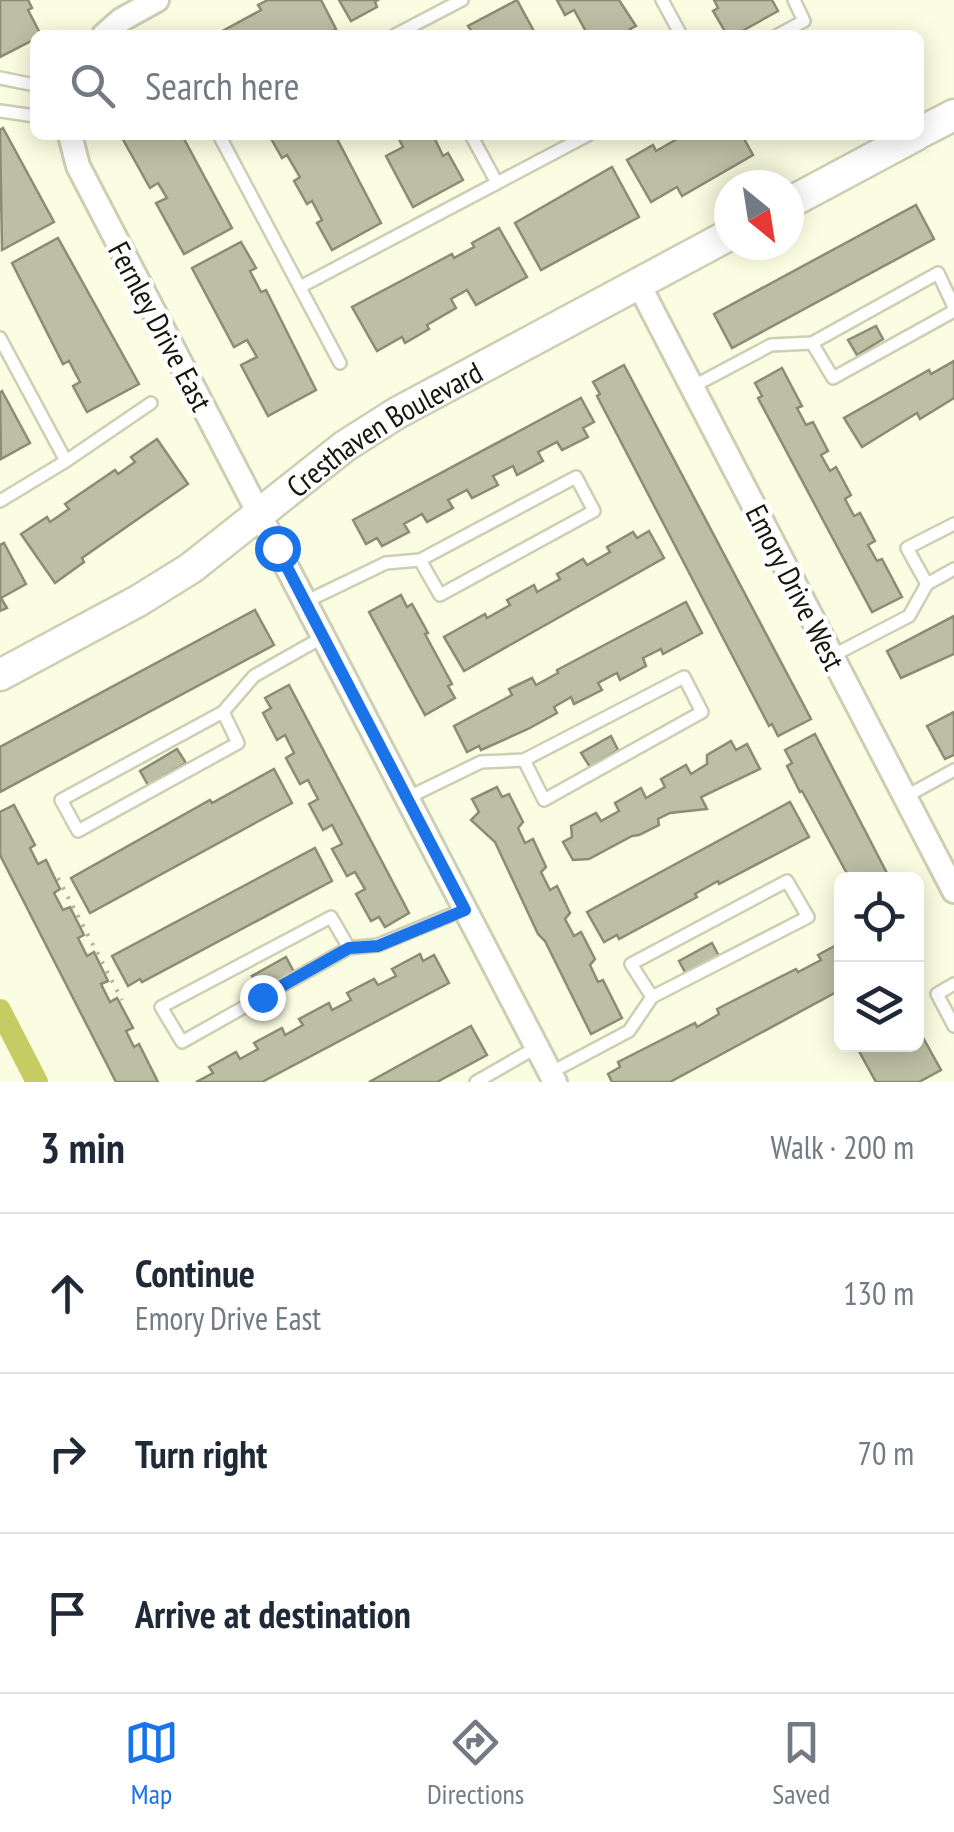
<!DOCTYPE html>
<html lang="en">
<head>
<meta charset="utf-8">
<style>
	body { margin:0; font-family:"PT Sans Narrow",sans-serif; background:#f6f6f7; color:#1f2937 }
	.controls { position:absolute; right:30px; bottom:30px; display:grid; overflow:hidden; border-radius:15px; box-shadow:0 5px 25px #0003 }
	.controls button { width:90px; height:90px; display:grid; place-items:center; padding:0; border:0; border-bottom:2px solid #e0e1e3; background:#fff; color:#1f2937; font:50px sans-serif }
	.compass { position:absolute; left:714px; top:170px; width:90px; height:90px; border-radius:50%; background:#fff; box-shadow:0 5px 25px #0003; rotate:150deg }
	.stop { position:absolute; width:30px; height:30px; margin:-22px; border:8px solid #1a73e8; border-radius:50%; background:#fff }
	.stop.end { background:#1a73e8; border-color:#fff; box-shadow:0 2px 10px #0008 }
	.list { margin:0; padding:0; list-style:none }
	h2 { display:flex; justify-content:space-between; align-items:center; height:130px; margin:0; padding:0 40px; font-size:42px }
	h2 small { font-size:32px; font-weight:400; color:#747a83 }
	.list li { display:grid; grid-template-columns:65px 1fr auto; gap:30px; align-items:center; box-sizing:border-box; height:160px; padding:0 40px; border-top:2px solid #e0e1e3 }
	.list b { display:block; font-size:38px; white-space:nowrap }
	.list p { margin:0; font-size:32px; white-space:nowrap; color:#747a83 }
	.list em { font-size:32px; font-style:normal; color:#747a83 }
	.icon { flex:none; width:55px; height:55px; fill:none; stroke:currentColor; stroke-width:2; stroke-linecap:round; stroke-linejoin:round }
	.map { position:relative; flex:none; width:954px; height:1082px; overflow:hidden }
	.search { position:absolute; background:#fff; box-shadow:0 5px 25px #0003; left:30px; right:30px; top:30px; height:110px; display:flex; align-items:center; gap:25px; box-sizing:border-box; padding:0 35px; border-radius:15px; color:#747a83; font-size:38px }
	.sheet { height:610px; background:#fff }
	nav { display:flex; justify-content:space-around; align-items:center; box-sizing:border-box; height:140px; border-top:2px solid #e0e1e3; background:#fff; font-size:28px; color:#747a83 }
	nav a { display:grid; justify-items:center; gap:5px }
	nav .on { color:#1a73e8 }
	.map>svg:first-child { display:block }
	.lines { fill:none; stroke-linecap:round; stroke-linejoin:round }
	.canal { stroke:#c6cc63; stroke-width:22 }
	.building { fill:#bcbfa4; stroke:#8a8c73; stroke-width:2.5 }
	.lane-casing { stroke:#cdcfb4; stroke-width:16 }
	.street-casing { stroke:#cdcfb4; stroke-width:28 }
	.secondary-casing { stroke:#cdcfb4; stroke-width:35 }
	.path { stroke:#b1b39d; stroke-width:4; stroke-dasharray:2.5 8; stroke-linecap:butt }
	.lane { stroke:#fff; stroke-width:11 }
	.street { stroke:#fff; stroke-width:22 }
	.secondary { stroke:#fff; stroke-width:30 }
	.route { stroke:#1a73e8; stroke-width:12 }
	.labels { text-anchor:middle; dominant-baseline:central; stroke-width:9; stroke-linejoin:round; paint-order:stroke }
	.street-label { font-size:30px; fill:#14150b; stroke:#fff }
</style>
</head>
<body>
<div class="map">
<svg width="954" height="1082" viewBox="0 0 954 1082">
	<rect width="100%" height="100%" fill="#fafde1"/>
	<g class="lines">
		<path class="canal" d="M0 1010 37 1082"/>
	</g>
	<g class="building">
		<path d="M0 0H28L32 8 28 10 41 35H35V39L0 57Z"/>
		<path d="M268 0H321L336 29 324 35H215L261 10 258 5Z"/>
		<path d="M339 0H378L375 2 377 7 351 21Z"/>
		<path d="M517 0 536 35H474L468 26Z"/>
		<path d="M557 0H619L636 26 630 29 634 35H588L574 10 565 15Z"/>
		<path d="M714 0H772L778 11 735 35H727L713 11 718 8Z"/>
		<path d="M3 128 54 222 2 250 0 130Z"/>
		<path d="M186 135 183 137 232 228 184 254 156 203 167 198 158 183 150 188 121 136Z"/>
		<path d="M269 135H335L381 223 332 250 317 223 322 220 312 201 307 204 294 181 300 177 287 155 282 158Z"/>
		<path d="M397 135H433L443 156 448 153 463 180 413 207 386 156 403 147Z"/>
		<path d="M684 135H742L753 155 682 196 677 187 651 202 627 160 653 145 656 151Z"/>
		<path d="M612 167 639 217 541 270 515 223Z"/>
		<path d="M916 205 934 239 732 348 714 314Z"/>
		<path d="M499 228 527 277 476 305 467 290 451 299 456 308 427 325 429 329 405 343 402 337 377 351 352 307 452 254 454 258 474 247 472 243Z"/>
		<path d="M58 238 139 384 87 412 73 386 80 382 69 361 63 364 12 263Z"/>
		<path d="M241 242 256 268 250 271 261 292 266 290 316 390 268 416 241 365 257 357 247 340 234 347 192 268Z"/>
		<path d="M876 326 883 339 857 355 848 340Z"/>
		<path d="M954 361V398L920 419 917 413 862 447 844 418 929 370 931 374Z"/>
		<path d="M624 365 811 719 778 736 772 724 769 726 597 396 600 394 593 382Z"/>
		<path d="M782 368 802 406 797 408 806 425 813 422 828 451 821 455 830 471 836 467 851 495 845 499 854 516 860 513 875 541 868 545 877 561 882 559 902 597 872 612 758 398 762 396 755 383Z"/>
		<path d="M2 391 30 443 1 459 0 393Z"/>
		<path d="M581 398 594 422 583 428 588 437 562 450 557 442 538 452 543 461 517 475 513 466 493 476 498 485 472 498 467 490 448 500 453 508 427 522 422 514 404 524 409 532 382 546 377 538 366 544 353 520Z"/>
		<path d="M157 439 188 484 82 558 84 562 55 583 21 534 47 517 50 522 69 509 65 504 115 470 118 474 135 462 131 457Z"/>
		<path d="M649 531 664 558 464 671 444 637 485 614 487 618 510 605 507 600 534 585 537 592 560 579 557 574 583 559 587 565 610 552 607 547 633 532 637 538Z"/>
		<path d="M4 543 26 584 1 598 7 608 0 611V545Z"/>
		<path d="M401 595 407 607 412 604 428 633 425 634 452 684 448 686 455 698 425 715 369 612Z"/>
		<path d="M686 602 702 633 663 654 661 649 643 658 646 666 620 680 617 673 598 683 602 690 574 704 571 697 554 707 557 713 528 729 481 750 479 746 467 752 454 726 512 695 509 689 532 678 536 685 558 673 557 670Z"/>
		<path d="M255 610 274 645 0 792V747Z"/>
		<path d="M954 616V654L901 678 887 651Z"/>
		<path d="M289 685 409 913 385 927 379 917 371 921 356 894 365 889 355 872 347 876 332 849 342 844 332 825 323 830 309 804 318 799 308 780 300 784 286 758 294 753 285 735 277 740 263 713 271 708 265 698Z"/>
		<path d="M954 712V755L945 759 927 726Z"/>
		<path d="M815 734 890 879H850L802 791 800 792 787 766 792 763 785 750Z"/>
		<path d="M611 736 618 750 590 767 581 753Z"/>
		<path d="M731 741 736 750 747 744 760 769 701 797 707 809 670 813 658 819 659 825 639 835 632 836 589 859 573 860 563 842 572 837 571 826 596 813 601 821 619 811 615 803 641 788 646 798 665 787 661 779 686 765 691 774 707 764V755Z"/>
		<path d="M177 749 186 763 148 785 140 771Z"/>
		<path d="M274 769 292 803 90 913 71 878 210 800 212 803Z"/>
		<path d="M497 787 502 797 509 794 523 822 518 828 525 843 533 839 546 867 541 872 550 890 557 886 570 913 565 919 574 936 581 932 595 959 590 965 598 982 603 980 622 1018 591 1034 545 941 538 934 495 842 471 820 479 812 472 799Z"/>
		<path d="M790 802 809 837 719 884 718 881 695 894 697 897 619 939 617 935 604 942 587 912Z"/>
		<path d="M14 805 35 845 30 848 38 864 46 860 60 889 54 893 63 910 70 907 84 935 78 938 87 956 94 952 108 981 101 984 110 1002 117 998 133 1028 126 1031 134 1047 139 1044 158 1082H116L0 855V812Z"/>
		<path d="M315 848 332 881 142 982 140 979 128 986 112 956Z"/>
		<path d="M842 942V989L670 1082H612L608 1074 620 1067 618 1062 695 1023 697 1027 719 1014 717 1009 796 969 798 972 821 960 818 955Z"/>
		<path d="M712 943 720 958 687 976 679 961Z"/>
		<path d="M420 954 423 961 434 955 449 983 262 1082H196L213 1073 209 1067 236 1052 240 1059 258 1049 254 1043 282 1028 285 1035 303 1025 299 1019 329 1003 332 1010 351 1000 347 993 374 979 378 985 396 976 392 969Z"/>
		<path d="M286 957 294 972 260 991 252 976Z"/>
		<path d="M916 1025 941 1070 919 1082H876L855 1044H916Z"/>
		<path d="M471 1026 487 1055 437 1082H369Z"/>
	</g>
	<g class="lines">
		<defs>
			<g id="lane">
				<path d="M662 0 681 35"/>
				<path d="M395 35 462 0"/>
				<path d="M778 35 804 21 794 0"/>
				<path d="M0 78 35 85"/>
				<path d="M0 111 35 116"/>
				<path d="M219 135 340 363"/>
				<path d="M471 135 497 183"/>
				<path d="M300 287 588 135"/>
				<path d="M0 338 66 461 0 501"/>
				<path d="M812 343 833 378 954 311"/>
				<path d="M692 387 771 345 812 343 938 273 954 307"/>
				<path d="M66 461 151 403"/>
				<path d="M927 584 907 548 954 524"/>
				<path d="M305 602 386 563 420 560 440 595 594 511 576 477 420 560"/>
				<path d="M832 656 909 616 927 584 954 569"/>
				<path d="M223 712 238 743 78 831 61 800 223 712 254 676 323 637"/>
				<path d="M905 797 954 770"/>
				<path d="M407 798 481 762 524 760 684 677 702 712 544 800 524 760"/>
				<path d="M349 948 331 917 161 1007 182 1042 349 948 378 945 465 909"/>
				<path d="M954 984 937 994 954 1026"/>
				<path d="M550 1073 629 1031 652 997 808 917 787 881 631 964 652 997"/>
				<path d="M476 1082 537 1047"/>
			</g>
			<g id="street">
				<path d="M104 35 121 20 157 0"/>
				<path d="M70 135 78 166 555 1082"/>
				<path d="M638 283 954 891"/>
			</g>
			<g id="secondary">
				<path d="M919 133 954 115"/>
				<path d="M789 203 916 135"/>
				<path id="s1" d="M0 675 138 601 191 568 345 446 397 413 729 235"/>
			</g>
		</defs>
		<use href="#lane" class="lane-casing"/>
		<use href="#street" class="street-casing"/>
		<use href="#secondary" class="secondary-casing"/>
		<path class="path" d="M58 878 122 1000"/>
		<use href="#lane" class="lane"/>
		<use href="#street" class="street"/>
		<use href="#secondary" class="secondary"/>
	</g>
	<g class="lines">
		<path class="route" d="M262 997 349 948 378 946 465 910 277 548"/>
	</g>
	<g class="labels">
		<g class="street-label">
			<text transform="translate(161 326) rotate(62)">Fernley Drive East</text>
			<text stroke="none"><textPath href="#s1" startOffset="458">Cresthaven Boulevard</textPath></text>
			<text transform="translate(796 587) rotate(63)">Emory Drive West</text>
		</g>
	</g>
</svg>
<div class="controls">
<button><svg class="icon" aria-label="locate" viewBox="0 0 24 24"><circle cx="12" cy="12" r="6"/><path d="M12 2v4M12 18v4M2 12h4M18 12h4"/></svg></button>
<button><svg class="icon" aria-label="layers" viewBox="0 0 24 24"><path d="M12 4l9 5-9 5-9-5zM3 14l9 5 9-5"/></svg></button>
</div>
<svg class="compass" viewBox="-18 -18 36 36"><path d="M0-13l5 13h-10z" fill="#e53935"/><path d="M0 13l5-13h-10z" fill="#747a83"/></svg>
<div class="stop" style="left:277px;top:548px"></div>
<div class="stop end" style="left:262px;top:997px"></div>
<div class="search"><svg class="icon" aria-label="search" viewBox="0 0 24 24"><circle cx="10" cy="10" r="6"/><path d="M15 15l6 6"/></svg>Search here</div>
</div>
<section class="sheet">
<h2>3 min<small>Walk · 200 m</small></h2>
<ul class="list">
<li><svg class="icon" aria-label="ahead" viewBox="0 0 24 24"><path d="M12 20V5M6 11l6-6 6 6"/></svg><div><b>Continue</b><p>Emory Drive East</p></div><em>130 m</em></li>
<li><svg class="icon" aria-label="right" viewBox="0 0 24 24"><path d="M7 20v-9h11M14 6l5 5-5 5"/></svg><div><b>Turn right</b></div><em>70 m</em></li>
<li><svg class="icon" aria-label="arrive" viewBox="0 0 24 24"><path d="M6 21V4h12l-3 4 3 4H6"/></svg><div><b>Arrive at destination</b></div></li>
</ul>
</section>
<nav>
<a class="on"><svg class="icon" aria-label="map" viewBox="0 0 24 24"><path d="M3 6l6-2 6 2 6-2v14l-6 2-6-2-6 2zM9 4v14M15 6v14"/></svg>Map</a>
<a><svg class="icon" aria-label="directions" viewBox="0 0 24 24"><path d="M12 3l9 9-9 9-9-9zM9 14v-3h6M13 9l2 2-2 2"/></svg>Directions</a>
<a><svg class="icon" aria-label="saved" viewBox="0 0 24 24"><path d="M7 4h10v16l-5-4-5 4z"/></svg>Saved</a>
</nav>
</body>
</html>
